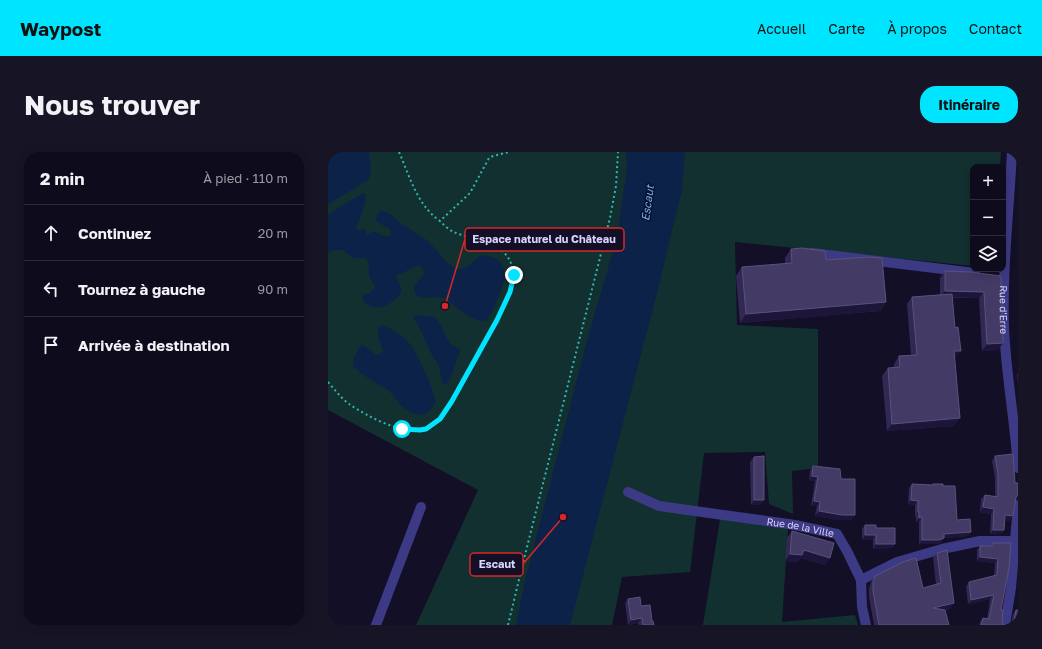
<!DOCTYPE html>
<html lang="fr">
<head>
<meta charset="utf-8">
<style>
	body { margin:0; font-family:"Golos Text",sans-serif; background:#171425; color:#f1f3f6 }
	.controls { position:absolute; right:12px; top:12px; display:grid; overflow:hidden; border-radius:8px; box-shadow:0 2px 10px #0003 }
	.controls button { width:36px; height:36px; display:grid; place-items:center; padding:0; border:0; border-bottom:1px solid #2e2b3b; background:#0e0b1c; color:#f1f3f6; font:20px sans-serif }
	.stop { position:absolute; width:12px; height:12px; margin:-9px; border:3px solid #00e5ff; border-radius:50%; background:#fff }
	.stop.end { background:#00e5ff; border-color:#fff; box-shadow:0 1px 4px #0008 }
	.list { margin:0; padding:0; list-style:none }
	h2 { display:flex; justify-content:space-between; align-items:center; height:52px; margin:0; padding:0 16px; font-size:17px }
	h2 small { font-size:13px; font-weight:400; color:#9b9ba3 }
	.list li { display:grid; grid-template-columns:26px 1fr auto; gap:12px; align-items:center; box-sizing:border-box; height:56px; padding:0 16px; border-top:1px solid #2e2b3b }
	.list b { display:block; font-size:15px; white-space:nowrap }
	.list em { font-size:13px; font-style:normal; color:#9b9ba3 }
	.icon { flex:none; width:22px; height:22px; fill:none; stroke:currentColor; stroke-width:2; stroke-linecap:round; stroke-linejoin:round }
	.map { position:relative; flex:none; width:690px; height:473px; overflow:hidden; border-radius:16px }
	header { display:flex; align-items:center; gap:24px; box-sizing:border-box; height:56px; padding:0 20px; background:#00e5ff; color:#111 }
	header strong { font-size:19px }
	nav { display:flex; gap:22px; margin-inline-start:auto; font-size:14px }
	.intro { display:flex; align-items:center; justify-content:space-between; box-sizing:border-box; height:96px; padding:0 24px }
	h1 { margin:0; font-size:28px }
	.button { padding:10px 18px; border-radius:16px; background:#00e5ff; color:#111; font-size:14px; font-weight:700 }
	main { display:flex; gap:24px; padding:0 24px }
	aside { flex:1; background:#0e0b1c; border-radius:16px; box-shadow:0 2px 10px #0003 }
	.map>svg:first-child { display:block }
	.green { fill:#12302f }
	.water { fill:#0c2248 }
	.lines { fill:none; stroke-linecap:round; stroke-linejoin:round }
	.path { stroke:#2fb8b0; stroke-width:2; stroke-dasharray:2 3; stroke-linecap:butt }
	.minor { stroke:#3d3a85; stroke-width:10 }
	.wall { fill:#312854 }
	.shaded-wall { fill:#1d163a }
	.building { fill:#433a66; stroke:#5a527e }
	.route { stroke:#00e5ff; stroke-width:5 }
	.labels { text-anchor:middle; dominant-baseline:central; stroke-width:3; stroke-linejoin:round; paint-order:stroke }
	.street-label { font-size:10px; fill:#d9d4ff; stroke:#130f26 }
	.water-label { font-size:11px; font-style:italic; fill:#62b6ff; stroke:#130f26 }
	.leader { fill:none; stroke:#d62828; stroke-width:1.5 }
	.callout-dot { fill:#d62828; stroke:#130f26; stroke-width:1.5 }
	.callout { fill:#130f26; stroke:#d62828; stroke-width:1.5 }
	.callout-label { font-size:11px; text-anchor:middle; font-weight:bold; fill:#d9d4ff }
</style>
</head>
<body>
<header>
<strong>Waypost</strong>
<nav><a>Accueil</a><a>Carte</a><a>À propos</a><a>Contact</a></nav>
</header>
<div class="intro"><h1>Nous trouver</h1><a class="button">Itinéraire</a></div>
<main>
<aside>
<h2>2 min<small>À pied · 110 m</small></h2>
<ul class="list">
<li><svg class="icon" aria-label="ahead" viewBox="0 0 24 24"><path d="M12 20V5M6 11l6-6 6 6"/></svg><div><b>Continuez</b></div><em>20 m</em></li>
<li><svg class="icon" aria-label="left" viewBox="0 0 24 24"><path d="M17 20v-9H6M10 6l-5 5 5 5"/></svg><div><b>Tournez à gauche</b></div><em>90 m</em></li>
<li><svg class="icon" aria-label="arrive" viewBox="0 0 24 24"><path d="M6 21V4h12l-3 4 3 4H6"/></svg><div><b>Arrivée à destination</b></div></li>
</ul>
</aside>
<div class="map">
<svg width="690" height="473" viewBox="0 0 690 473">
	<rect width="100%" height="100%" fill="#130f26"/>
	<g class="green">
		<path d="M0 0H673L672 15H645V114L407 90 409 173 490 177V316L464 319 465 362 441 352 437 300 376 301 362 420 294 425 284 473H88L150 338 0 258Z"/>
		<path d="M392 367 460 377 454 470 527 463 530 473H375Z"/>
	</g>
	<g class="water">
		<path d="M0 0H41C42 11 46 20 39 29L0 52Z"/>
		<path d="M298 0H357L354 38 327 149 242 473H188L197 429 261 181 289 86 299 16Z"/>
		<path d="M35 41 38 43C37 56 33 65 28 76L29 79 37 76 38 83 46 79C52 82 58 88 63 82L62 77C56 72 41 71 52 59L59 60 65 64 74 72 100 89 120 111 128 117H133L138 115 152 104C157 103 162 104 166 106 184 114 174 136 169 149 166 155 163 165 158 168 148 173 129 155 121 150 121 149 116 146 116 146 108 143 91 150 87 141 84 133 91 128 96 123L95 117 91 113 68 124C69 129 74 133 73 139 72 144 69 146 66 148 62 151 59 154 55 155 47 157 32 153 35 143L42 141 47 135C46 131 42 128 41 123 40 116 44 111 36 105 25 109 24 104 15 98H6L0 101V63L13 54Z"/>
		<path d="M89 163 98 164H105C115 172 115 181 122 191 125 194 129 196 133 198 132 202 130 202 129 206 126 215 124 226 118 233L114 230 111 213 105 205 90 173 85 166Z"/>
		<path d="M54 173C64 177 75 184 82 192 92 206 103 232 108 249 100 267 87 266 73 253 68 248 64 241 59 237 56 235 53 234 50 232 41 227 32 221 25 214 24 207 28 203 30 197L34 193 40 196 48 203 52 202 55 199 50 184V175Z"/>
	</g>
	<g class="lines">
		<g class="path">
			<path d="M71 0C82 25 89 53 112 69L142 41 161 6 165 4 181 0"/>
			<path d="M0 230C7 238 13 246 21 252 39 264 75 284 98 277 103 275 108 271 112 266 125 251 133 232 143 214 156 190 184 150 186 124 186 119 184 113 182 109 173 89 141 88 124 79 120 77 116 73 112 69"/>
			<path d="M180 473 197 403 282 66 288 34 290 0"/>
		</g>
		<g class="minor">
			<path id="s1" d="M684 0C681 59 674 118 676 176 678 223 687 269 690 316"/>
			<path d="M484 101 647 121"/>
			<path id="s2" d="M300 340 331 354 467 373 509 382 519 399 533 428 569 410 614 397 652 389H686"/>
			<path d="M533 428 534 455 538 473"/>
			<path d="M48 473 93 355"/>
			<path d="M677 473 683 436 690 353"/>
		</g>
	</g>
	<g class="wall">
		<path d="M463 97 498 108 558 150 552 159 412 171 408 124 414 115 457 112V106Z"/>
		<path d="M617 119 673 124 675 191 670 198 654 199 651 146H624L627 206V207L626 274 559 279 554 224 560 216H566V212L571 204 583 203 579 152 584 145 612 143V126Z"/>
		<path d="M690 221V231L689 223Z"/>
		<path d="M667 304 687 331H690V347H688L682 369 677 368 676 378 673 382H662L663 362 652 360 653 347 657 343 667 344V326L664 309Z"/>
		<path d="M426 305 433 353H423L422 310Z"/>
		<path d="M485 314 513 327 524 368H511L487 364 489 354H483L487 329 481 328 482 319Z"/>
		<path d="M584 332 604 333 605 332 615 334 629 368 643 380 640 384 616 386 613 391 608 392H591V370H588V364L587 365V353L580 352 581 336Z"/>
		<path d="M537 373 548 376 567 392 564 396 545 397V388H534V377Z"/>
		<path d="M464 379 502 406 497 413 473 406 469 410 457 409 459 386Z"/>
		<path d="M664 391H683L673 458 674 471 677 473H651L652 470 655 466 659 467 662 447 640 452 638 435 641 430 666 424 667 411 649 409V398L652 394H662Z"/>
		<path d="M609 401 622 457 617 458 621 473H546L541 445V436L543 430 547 424 595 436 608 432 605 406Z"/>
		<path d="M300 447 313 454 324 469 326 473H311L310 471 300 473 297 451Z"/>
		<path d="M688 458 690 473H683L685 462Z"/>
	</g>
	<g class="shaded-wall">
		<path d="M617 139 656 140 651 146 612 145Z"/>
		<path d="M558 150 552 159 412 171 418 162Z"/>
		<path d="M675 191 670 198 654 199 659 192Z"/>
		<path d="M626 199H633L627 206 621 207Z"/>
		<path d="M632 266 626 274 559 279 564 272Z"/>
		<path d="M484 324 490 325 487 329 481 328Z"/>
		<path d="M690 343V347H688V345Z"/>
		<path d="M426 348H436L433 353H423Z"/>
		<path d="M583 348 590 349 587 353 580 352Z"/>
		<path d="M486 349 492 350 489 354H483Z"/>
		<path d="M655 355 666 357 663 362 652 360Z"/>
		<path d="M491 359 527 363 524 368H511L487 364Z"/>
		<path d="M590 360H591L588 364 587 365Z"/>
		<path d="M677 363 685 364 682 369 674 368Z"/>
		<path d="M594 365 591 370H588L591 366Z"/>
		<path d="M665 378H676L673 382H662Z"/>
		<path d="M643 380 640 384 616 386 613 391 608 392H591L594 388 616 382Z"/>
		<path d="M537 383H548L545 388H534Z"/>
		<path d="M548 392H567L564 396 545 397Z"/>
		<path d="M476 398 502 406 497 413 473 406 469 410 457 409 462 402Z"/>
		<path d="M652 405 670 407 667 411 649 409Z"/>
		<path d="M666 443 662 447 640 452 643 448Z"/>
		<path d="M626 451 622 457 601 461 605 456Z"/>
		<path d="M314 466 310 471 300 473 303 468Z"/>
	</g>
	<g class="building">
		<path d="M474 96 497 99 498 108 540 105 554 106 558 150 418 162 414 115 464 111 463 97Z"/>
		<path d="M617 119 642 120 673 124 675 191 659 192 656 140 617 139Z"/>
		<path d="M624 142 627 176 630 175 633 199H626L632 266 564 272 560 216 572 215 571 204 589 203 584 145Z"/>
		<path d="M685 302 687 331H690V343L688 345 685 364 677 363 676 378H665L666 357 655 355 657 343 670 345V321L667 304Z"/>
		<path d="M436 304V348H426V305Z"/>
		<path d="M485 314 512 317 513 327H527V363H514L491 359 492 350 486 349 490 325 484 324Z"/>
		<path d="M584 332 605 333V332H615V334H627L629 368 642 367 643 380 616 382V386L611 388H594V365L591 366V360H590V349L583 348Z"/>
		<path d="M537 373H548V376H567V392H548V383H537Z"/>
		<path d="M464 379 506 391 502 406 476 398 474 403 462 402Z"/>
		<path d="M664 391H683L681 416 673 458H675L674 471 677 473H653L655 466 661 467 666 443 643 448 641 430 669 423 670 407 652 405V394H664Z"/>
		<path d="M619 398 626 451 605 456 617 458 621 473H551L545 439V430L547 424 575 410 588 406 595 436 613 431 609 401Z"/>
		<path d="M312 445 313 454 322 453 324 469H325L326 473H315L314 466 303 468 300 447Z"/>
		<path d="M688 458H690V469L689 473H685Z"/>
	</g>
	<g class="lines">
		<path class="route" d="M74 277 92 278 98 277 112 267 124 249 169 168 182 140 186 123"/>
	</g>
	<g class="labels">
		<g class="street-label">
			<text stroke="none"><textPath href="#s1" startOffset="158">Rue d'Erre</textPath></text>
			<text stroke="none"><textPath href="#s2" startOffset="177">Rue de la Ville</textPath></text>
		</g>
		<g class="water-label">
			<text transform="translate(319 51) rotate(-82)">Escaut</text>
		</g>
	</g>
	<path class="leader" d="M117 154L137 87M235 365L195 412"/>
	<g class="callout-dot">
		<circle cx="117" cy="154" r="4"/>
		<circle cx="235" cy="365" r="4"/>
	</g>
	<g class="callout">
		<rect x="137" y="76" width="159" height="23" rx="4"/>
		<rect x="142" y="401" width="53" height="23" rx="4"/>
	</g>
	<g class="callout-label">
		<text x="216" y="91">Espace naturel du Château</text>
		<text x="169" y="416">Escaut</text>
	</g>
</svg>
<div class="controls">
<button>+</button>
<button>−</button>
<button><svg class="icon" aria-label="layers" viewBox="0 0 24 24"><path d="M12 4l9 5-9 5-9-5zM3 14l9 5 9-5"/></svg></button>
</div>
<div class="stop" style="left:74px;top:277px"></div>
<div class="stop end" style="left:186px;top:123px"></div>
</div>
</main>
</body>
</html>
